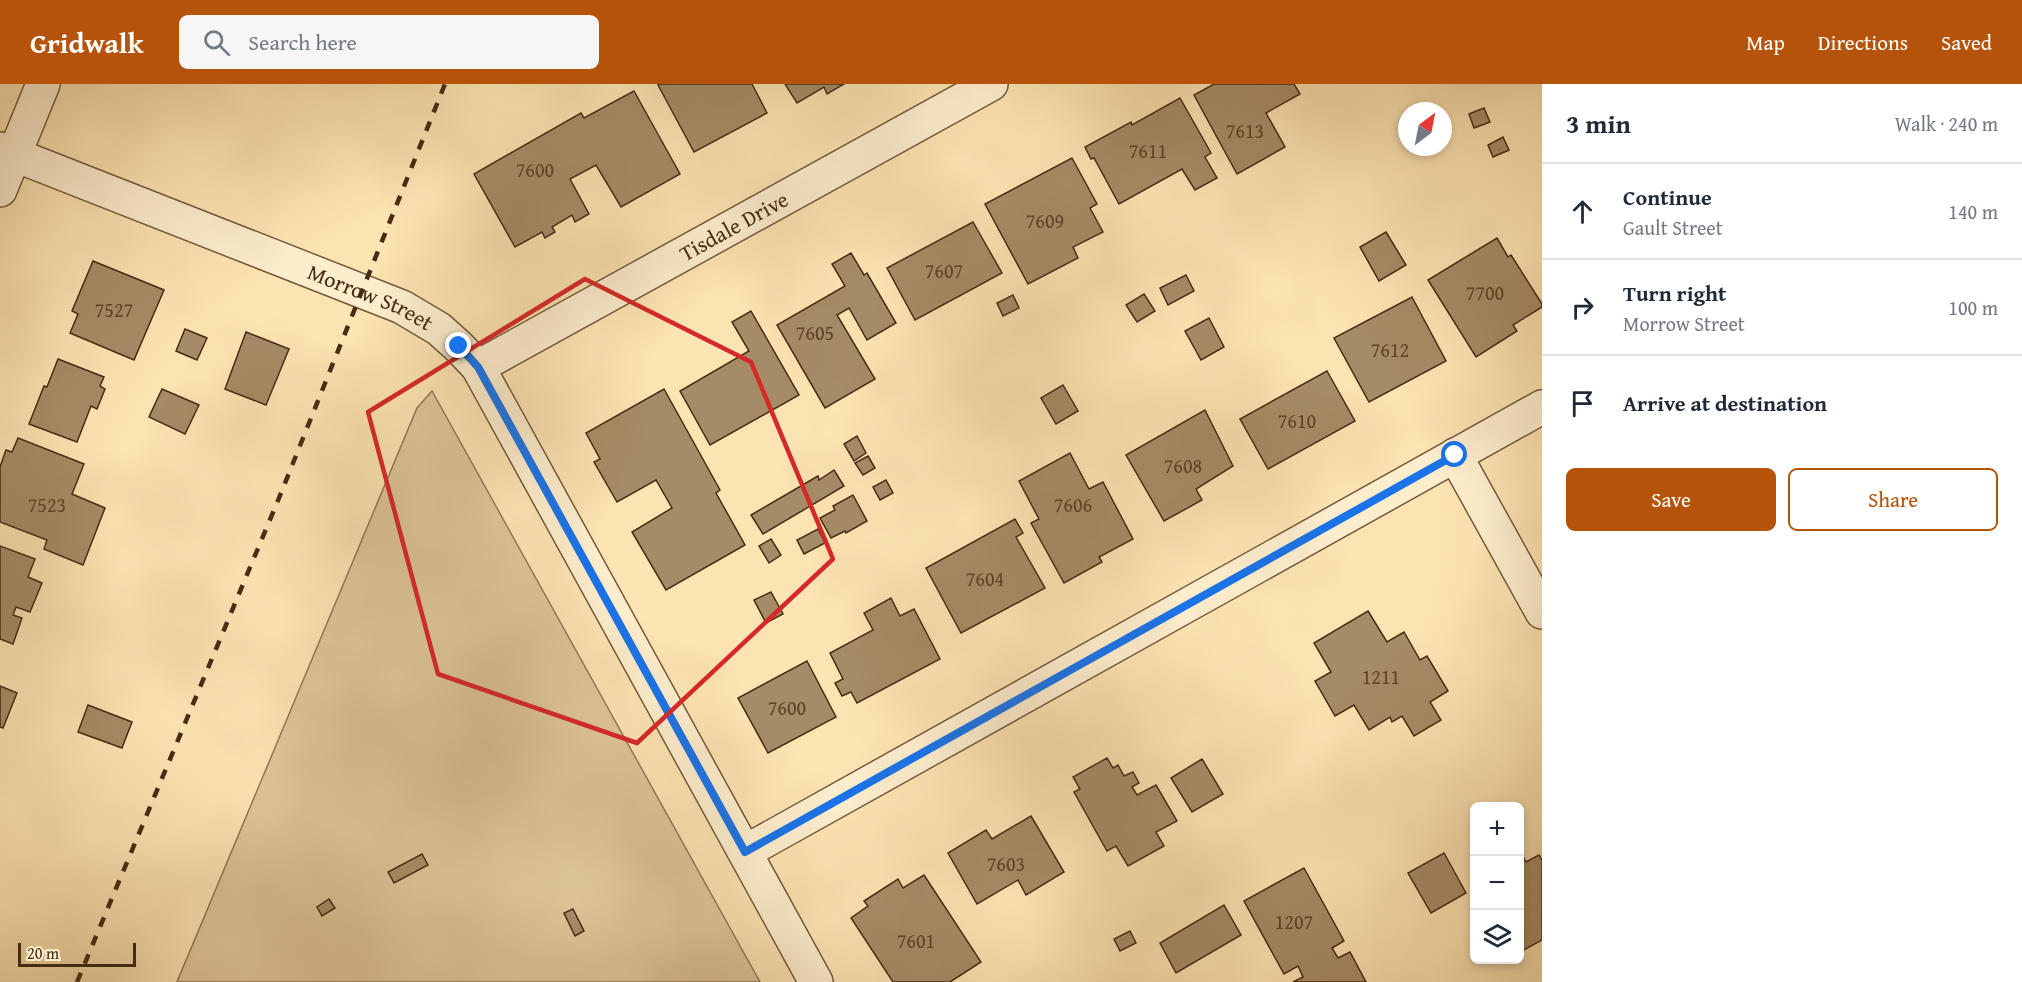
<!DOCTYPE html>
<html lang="en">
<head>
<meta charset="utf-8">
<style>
	body { margin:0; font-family:"Gentium Book Plus",serif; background:#f6f6f7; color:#1f2937 }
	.controls { position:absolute; right:18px; bottom:18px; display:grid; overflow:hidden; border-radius:9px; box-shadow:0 3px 9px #0003 }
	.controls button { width:54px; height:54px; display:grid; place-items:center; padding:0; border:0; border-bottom:2px solid #e0e1e3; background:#fff; color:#1f2937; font:30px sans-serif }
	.compass { position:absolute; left:1398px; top:18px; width:54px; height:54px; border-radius:50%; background:#fff; box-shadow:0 3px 9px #0003; rotate:32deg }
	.scale { position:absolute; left:18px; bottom:15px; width:118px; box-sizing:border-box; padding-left:6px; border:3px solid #472b13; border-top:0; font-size:16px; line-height:21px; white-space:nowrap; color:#472b13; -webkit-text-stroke:4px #fdedcd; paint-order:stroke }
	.stop { position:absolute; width:18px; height:18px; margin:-14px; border:4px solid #1a73e8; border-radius:50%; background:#fff }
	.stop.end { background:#1a73e8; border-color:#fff; box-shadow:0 2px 6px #0008 }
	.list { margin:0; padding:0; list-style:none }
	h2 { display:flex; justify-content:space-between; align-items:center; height:78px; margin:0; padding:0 24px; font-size:26px }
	h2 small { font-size:20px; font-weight:400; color:#747a83 }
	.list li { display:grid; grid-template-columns:39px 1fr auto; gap:18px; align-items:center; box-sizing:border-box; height:96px; padding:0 24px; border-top:2px solid #e0e1e3 }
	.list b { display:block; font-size:22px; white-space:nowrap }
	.list p { margin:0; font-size:20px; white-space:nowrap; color:#747a83 }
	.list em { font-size:20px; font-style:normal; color:#747a83 }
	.actions { display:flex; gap:12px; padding:18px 24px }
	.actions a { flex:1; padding:14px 0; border:2px solid #b45309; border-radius:9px; text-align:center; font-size:21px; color:#b45309 }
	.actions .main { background:#b45309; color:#fff }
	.icon { flex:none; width:33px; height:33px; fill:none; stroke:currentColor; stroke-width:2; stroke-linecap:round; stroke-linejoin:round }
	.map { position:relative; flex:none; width:1542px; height:898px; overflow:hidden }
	header { display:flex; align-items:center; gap:36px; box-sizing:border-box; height:84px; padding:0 30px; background:#b45309; color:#fff }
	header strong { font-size:28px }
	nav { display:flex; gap:33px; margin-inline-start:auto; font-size:21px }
	.search { width:420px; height:54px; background:#f6f6f7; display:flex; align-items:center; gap:15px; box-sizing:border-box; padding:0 21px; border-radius:9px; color:#747a83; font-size:22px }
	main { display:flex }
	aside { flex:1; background:#fff }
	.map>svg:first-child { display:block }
	.green { fill:#ddc497; stroke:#927855; stroke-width:1.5 }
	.building { fill:#a58b66; stroke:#472b13; stroke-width:1.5 }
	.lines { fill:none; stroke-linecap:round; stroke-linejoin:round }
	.minor-casing { stroke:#74593b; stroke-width:36 }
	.minor { stroke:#fdedcd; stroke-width:33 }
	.rail { stroke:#472b13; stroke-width:4.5; stroke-dasharray:10 10; stroke-linecap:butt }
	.route { stroke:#1a73e8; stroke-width:8 }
	.marked { fill:none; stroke:#d62828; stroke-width:4.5; stroke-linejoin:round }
	.labels { text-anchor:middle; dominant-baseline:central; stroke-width:4.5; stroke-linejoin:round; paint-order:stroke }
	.number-label { font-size:20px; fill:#5e4328 }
	.street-label { font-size:22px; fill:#472b13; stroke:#fdedcd }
</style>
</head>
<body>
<header>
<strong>Gridwalk</strong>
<div class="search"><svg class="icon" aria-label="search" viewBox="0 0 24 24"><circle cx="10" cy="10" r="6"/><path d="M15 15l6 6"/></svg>Search here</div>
<nav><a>Map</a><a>Directions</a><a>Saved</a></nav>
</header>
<main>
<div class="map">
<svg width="1542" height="898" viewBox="0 0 1542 898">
	<rect width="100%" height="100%" fill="#fce3b2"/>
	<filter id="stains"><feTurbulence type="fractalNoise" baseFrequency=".00333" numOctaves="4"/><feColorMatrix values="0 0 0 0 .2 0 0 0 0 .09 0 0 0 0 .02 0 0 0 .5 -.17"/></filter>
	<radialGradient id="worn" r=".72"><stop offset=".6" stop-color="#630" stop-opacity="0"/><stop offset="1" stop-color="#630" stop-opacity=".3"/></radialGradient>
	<path class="green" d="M432 307 760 898H177L417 324Z"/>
	<g class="building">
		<path d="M661 0H752L767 29 694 68 658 1Z"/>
		<path d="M785 0H844L827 10 824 3 797 19Z"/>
		<path d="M1214 0H1294L1300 10 1266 29 1285 63 1237 90 1194 11Z"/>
		<path d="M634 7 680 90 621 123 596 81 570 95 589 130 575 138 572 131 552 143 555 148 545 154 542 148 515 163 474 90 581 29 584 34Z"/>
		<path d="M1180 14 1211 69 1205 73 1217 94 1195 106 1182 85 1119 120 1094 74 1091 75 1085 63 1131 38 1132 41Z"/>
		<path d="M1484 24 1490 38 1474 44 1469 30Z"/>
		<path d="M1503 53 1509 66 1493 73 1488 61Z"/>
		<path d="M1072 74 1097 120 1090 124 1103 148 1073 163 1078 174 1028 200 985 120Z"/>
		<path d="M973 138 1002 189 915 236 887 184Z"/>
		<path d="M1386 148 1406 181 1379 197 1360 163Z"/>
		<path d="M1497 154 1508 173 1511 171 1542 220V223L1513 241 1517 247 1476 273 1428 196Z"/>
		<path d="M851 169 864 191 867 189 896 239 867 256 849 224 837 231 875 295 825 324 777 241 845 202 832 180Z"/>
		<path d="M93 177 164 206 134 276 70 249 78 230 72 227Z"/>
		<path d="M1186 191 1194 207 1168 221 1160 204Z"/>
		<path d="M1144 210 1155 227 1137 238 1126 221Z"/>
		<path d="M1013 211 1019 224 1003 232 997 219Z"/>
		<path d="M1412 213 1446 277 1369 318 1334 254Z"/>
		<path d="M751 227 799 311 710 361 680 307 749 267 732 238Z"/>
		<path d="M1209 234 1224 263 1201 276 1185 247Z"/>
		<path d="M185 245 207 254 197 276 176 267Z"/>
		<path d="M246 248 289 265 266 321 225 305Z"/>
		<path d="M58 275 104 293 100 302 105 305 97 325 91 322 77 358 29 340 44 302 47 303Z"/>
		<path d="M1327 287 1355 337 1268 385 1240 335Z"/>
		<path d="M1063 301 1078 327 1056 340 1041 314Z"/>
		<path d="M162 305 199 321 185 350 149 333Z"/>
		<path d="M664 305 720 406 716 409 745 461 666 506 632 448 672 424 656 396 617 418 594 378 600 375 586 349Z"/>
		<path d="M1205 326 1233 382 1196 405 1202 416 1164 437 1126 371Z"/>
		<path d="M857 352 866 369 854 377 844 360Z"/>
		<path d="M18 354 84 380 72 410 105 424 83 481 44 465 47 456 0 438V383L6 366 12 368Z"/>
		<path d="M1070 369 1089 405 1103 398 1133 455 1099 473 1102 478 1064 499 1031 439 1039 435 1019 397Z"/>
		<path d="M868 372 875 384 863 391 855 379Z"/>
		<path d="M834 386 844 402 763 450 751 431 818 392 819 396Z"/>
		<path d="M886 396 893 409 880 416 873 403Z"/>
		<path d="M853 411 867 437 846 449 845 447 831 454 820 434 835 426 833 422Z"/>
		<path d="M1015 435 1023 449 1016 453 1045 504 961 549 926 484Z"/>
		<path d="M818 445 825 459 804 470 797 456Z"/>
		<path d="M771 455 781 471 769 479 759 462Z"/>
		<path d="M0 462 35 475 28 493 42 499 30 528 16 523 13 531 22 534 13 560 0 555Z"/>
		<path d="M771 508 783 530 766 539 754 516Z"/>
		<path d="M891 514 900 532 914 525 940 575 857 619 851 608 842 612 835 599 843 595 830 569 873 546 864 529Z"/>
		<path d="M1368 527 1387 558 1404 548 1420 576 1427 572 1448 607 1430 618 1441 636 1414 652 1402 632 1392 638 1390 633 1369 646 1354 621 1335 632 1315 597 1331 588 1314 559Z"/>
		<path d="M807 577 836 633 768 669 738 614Z"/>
		<path d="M0 602 17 609 3 644 0 643Z"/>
		<path d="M88 621 132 638 122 664 78 648Z"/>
		<path d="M1107 674 1113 684 1118 681 1124 692 1133 688 1139 699 1132 703 1137 711 1156 701 1177 737 1156 748 1164 762 1128 782 1116 762 1107 767 1074 708 1080 705 1073 693Z"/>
		<path d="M1202 675 1223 710 1192 728 1171 694Z"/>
		<path d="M1031 732 1064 788 1026 811 1018 796 977 820 948 769 986 746 992 755Z"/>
		<path d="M1520 767 1526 778 1539 771 1542 776V856L1520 868Z"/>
		<path d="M1444 769 1466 809 1431 829 1408 789Z"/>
		<path d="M422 770 428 781 394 799 388 788Z"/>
		<path d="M1304 784 1344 857 1332 864 1338 874 1350 868 1366 898H1293L1303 893 1298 882 1284 890 1244 817Z"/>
		<path d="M924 791 981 878 950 898H893L851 834 868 822 864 817 898 795 903 804Z"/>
		<path d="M329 815 335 824 322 832 317 823Z"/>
		<path d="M1224 821 1241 851 1176 889 1160 859Z"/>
		<path d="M573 825 584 847 575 852 564 829Z"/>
		<path d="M1130 847 1136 859 1120 867 1114 855Z"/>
	</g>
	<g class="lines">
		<defs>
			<g id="minor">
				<path id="s1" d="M0 65 402 223 439 245 459 263 478 283 816 898"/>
				<path d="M0 106 43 0"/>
				<path id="s2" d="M478 283 991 0"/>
				<path d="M1455 371 1542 528"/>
				<path d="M745 768 1542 323"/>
			</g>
		</defs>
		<use href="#minor" class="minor-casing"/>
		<use href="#minor" class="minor"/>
		<path class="rail" d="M77 898 279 414 445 0"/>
	</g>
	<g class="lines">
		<path class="route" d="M459 262 478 283 745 768 1455 371"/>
	</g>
	<path class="marked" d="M585 195 751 278 833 475 637 659 438 590 368 328Z"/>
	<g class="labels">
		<g class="number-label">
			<text x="1245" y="46">7613</text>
			<text x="1148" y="66">7611</text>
			<text x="535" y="85">7600</text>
			<text x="1045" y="136">7609</text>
			<text x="944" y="186">7607</text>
			<text x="1485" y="208">7700</text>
			<text x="114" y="225">7527</text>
			<text x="815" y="248">7605</text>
			<text x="1390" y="265">7612</text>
			<text x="1297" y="336">7610</text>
			<text x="1183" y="381">7608</text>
			<text x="47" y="420">7523</text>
			<text x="1073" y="420">7606</text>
			<text x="985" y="494">7604</text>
			<text x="1381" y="592">1211</text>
			<text x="787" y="623">7600</text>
			<text x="1006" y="779">7603</text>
			<text x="1294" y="837">1207</text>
			<text x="916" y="856">7601</text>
		</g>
		<g class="street-label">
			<text stroke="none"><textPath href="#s2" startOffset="292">Tisdale Drive</textPath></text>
			<text stroke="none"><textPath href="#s1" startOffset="399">Morrow Street</textPath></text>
		</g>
	</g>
	<rect width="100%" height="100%" filter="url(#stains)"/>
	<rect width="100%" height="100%" fill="url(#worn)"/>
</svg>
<div class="controls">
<button>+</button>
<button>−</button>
<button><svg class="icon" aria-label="layers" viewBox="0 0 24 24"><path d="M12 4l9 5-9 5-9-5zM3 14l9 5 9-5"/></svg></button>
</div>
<svg class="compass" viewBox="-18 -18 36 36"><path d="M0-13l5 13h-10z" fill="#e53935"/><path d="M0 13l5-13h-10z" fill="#747a83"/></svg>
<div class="scale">20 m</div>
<div class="stop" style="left:1455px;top:371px"></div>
<div class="stop end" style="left:459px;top:262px"></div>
</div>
<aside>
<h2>3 min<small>Walk · 240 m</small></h2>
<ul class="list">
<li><svg class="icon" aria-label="ahead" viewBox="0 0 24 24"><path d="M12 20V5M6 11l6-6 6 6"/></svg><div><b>Continue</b><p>Gault Street</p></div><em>140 m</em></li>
<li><svg class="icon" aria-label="right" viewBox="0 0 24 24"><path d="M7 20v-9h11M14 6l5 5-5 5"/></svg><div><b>Turn right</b><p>Morrow Street</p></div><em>100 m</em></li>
<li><svg class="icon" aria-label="arrive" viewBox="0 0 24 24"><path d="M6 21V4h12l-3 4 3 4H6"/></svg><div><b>Arrive at destination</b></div></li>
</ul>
<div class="actions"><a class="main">Save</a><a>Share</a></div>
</aside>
</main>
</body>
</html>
